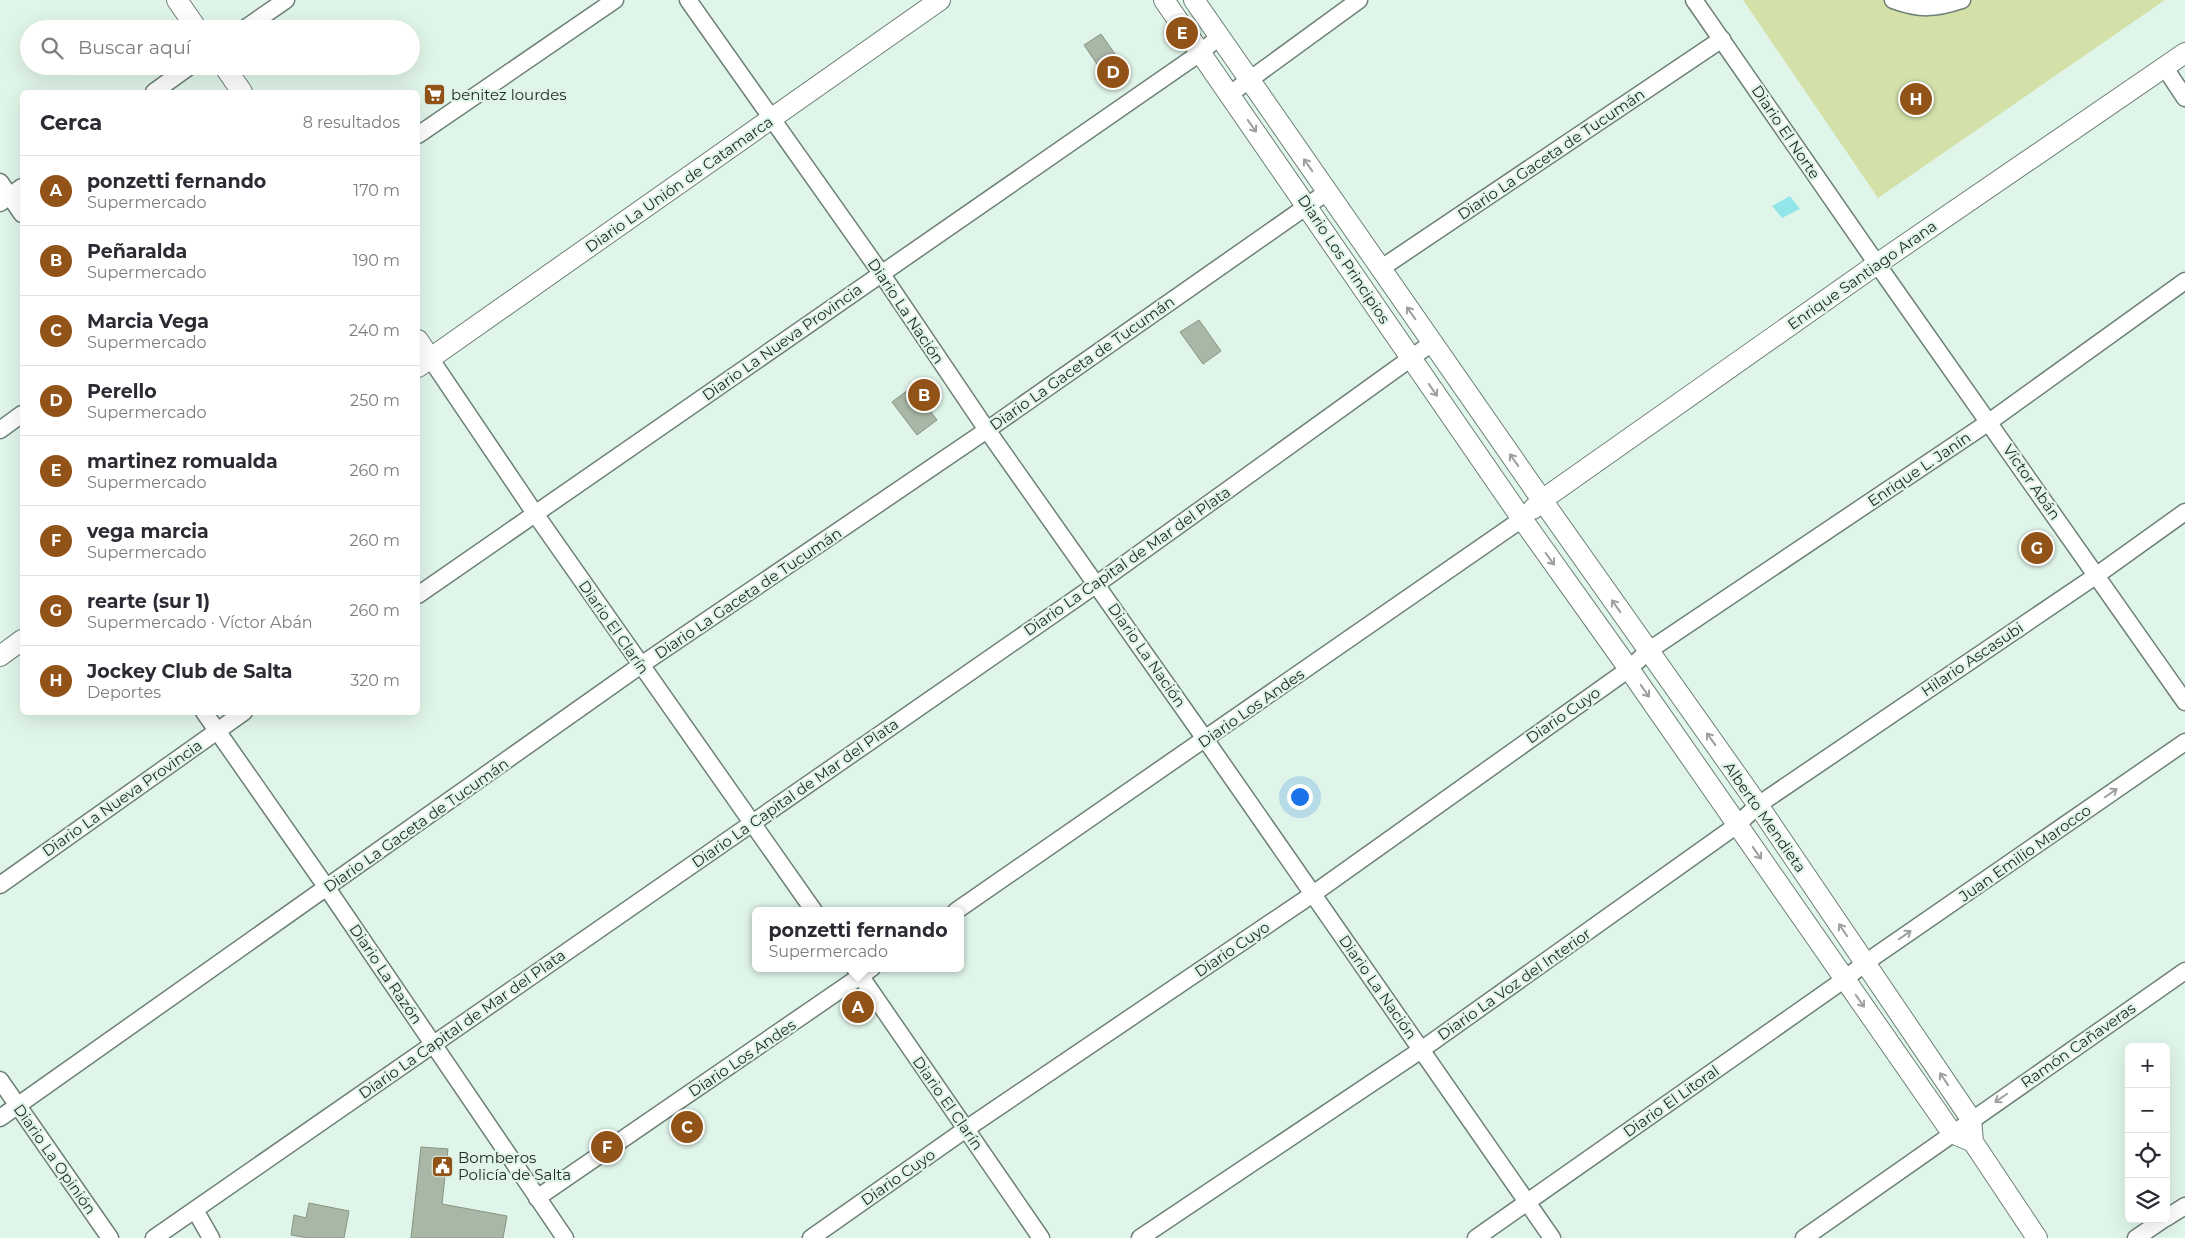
<!DOCTYPE html>
<html lang="es">
<head>
<meta charset="utf-8">
<style>
	body { margin:0; font-family:Montserrat,sans-serif; background:#f7f7f7; color:#2b2b33 }
	.controls { position:absolute; right:15px; bottom:15px; display:grid; overflow:hidden; border-radius:8px; box-shadow:0 5px 20px #0002 }
	.controls button { width:45px; height:45px; display:grid; place-items:center; padding:0; border:0; border-bottom:1px solid #e1e1e2; background:#fff; color:#2b2b33; font:25px sans-serif }
	.you { position:absolute; left:1299px; top:796px; width:18px; height:18px; margin:-12px; border:4px solid #fff; border-radius:50%; background:#1a73e8; box-shadow:0 0 0 8px #1a73e833 }
	.badge { display:grid; place-items:center; width:32px; height:32px; border-radius:50%; background:#915317; color:#fff; font-size:16px; font-weight:700 }
	.pin { position:absolute; translate:-50% -50%; border:2px solid #fff; box-shadow:0 1px 5px #0006 }
	.popup { position:absolute; left:752px; top:907px; width:212px; height:65px; box-sizing:border-box; display:grid; place-content:center; border-radius:8px; background:#fff; filter:drop-shadow(0 1px 4px #0005); font-size:16px; white-space:nowrap; color:#7c7c81 }
	.popup b { font-size:19px; color:#2b2b33 }
	.popup::after { content:''; position:absolute; left:50%; top:100%; margin-left:-10px; border:10px solid transparent; border-top-color:#fff }
	.list { margin:0; padding:0; list-style:none }
	h2 { display:flex; justify-content:space-between; align-items:center; height:65px; margin:0; padding:0 20px; font-size:21px }
	h2 small { font-size:16px; font-weight:400; color:#7c7c81 }
	.list li { display:grid; grid-template-columns:32px 1fr auto; gap:15px; align-items:center; box-sizing:border-box; height:70px; padding:0 20px; border-top:1px solid #e1e1e2 }
	.list b { display:block; font-size:19px; white-space:nowrap }
	.list p { margin:0; font-size:16px; white-space:nowrap; color:#7c7c81 }
	.list em { font-size:16px; font-style:normal; color:#7c7c81 }
	.icon { flex:none; width:28px; height:28px; fill:none; stroke:currentColor; stroke-width:2; stroke-linecap:round; stroke-linejoin:round }
	.map { position:relative; flex:none; width:2185px; height:1238px; overflow:hidden }
	.search { position:absolute; background:#fff; box-shadow:0 5px 20px #0002; left:20px; top:20px; width:400px; height:55px; display:flex; align-items:center; gap:12px; box-sizing:border-box; padding:0 18px; border-radius:28px; color:#7c7c81; font-size:19px }
	.panel { position:absolute; background:#fff; box-shadow:0 5px 20px #0002; left:20px; top:90px; width:400px; height:625px; border-radius:8px }
	.map>svg:first-child { display:block }
	.green { fill:#d3e1a9 }
	.water { fill:#92e6ea }
	.building { fill:#a9b7a6; stroke:#879484 }
	.lines { fill:none; stroke-linecap:round; stroke-linejoin:round }
	.minor-casing { stroke:#6e8176; stroke-width:19 }
	.tertiary-casing { stroke:#6e8176; stroke-width:22 }
	.minor { stroke:#fff; stroke-width:16 }
	.tertiary { stroke:#fff; stroke-width:20 }
	.oneway { stroke:#9ca09e }
	.labels { text-anchor:middle; dominant-baseline:central; stroke-width:4.5; stroke-linejoin:round; paint-order:stroke }
	.poi-label { font-size:15px; fill:#242c27; stroke:#e0f5e9; text-anchor:start }
	.street-label { font-size:15px; fill:#242c27; stroke:#e0f5e9 }
</style>
</head>
<body>
<div class="map">
<svg width="2185" height="1238" viewBox="0 0 2185 1238">
	<rect width="100%" height="100%" fill="#e0f5e9"/>
	<path class="green" d="M1743 0H2165L1878 198Z"/>
	<path class="water" d="M1790 196 1800 209 1782 218 1772 206Z"/>
	<g class="building">
		<path d="M1101 34 1129 74 1112 86 1084 45Z"/>
		<path d="M1199 320 1221 351 1203 364 1180 332Z"/>
		<path d="M912 387 937 420 917 435 892 402Z"/>
		<path d="M421 1147 448 1149 442 1204 507 1216 503 1238H411Z"/>
		<path d="M309 1203 349 1211 344 1238H308L291 1235 294 1215 306 1218Z"/>
	</g>
	<g class="lines">
		<defs>
			<g id="minor">
				<path d="M688 0 881 273 987 430 1205 739 1552 1238"/>
				<path d="M1694 0 1877 264 2185 702"/>
				<path d="M1893 0C1920 10 1935 9 1962 0"/>
				<path d="M244 29 286 0"/>
				<path d="M2165 68 2185 98"/>
				<path d="M154 92 190 66"/>
				<path d="M1230 94 1359 0"/>
				<path d="M418 135 615 0"/>
				<path d="M0 182 22 214"/>
				<path d="M0 203 22 187"/>
				<path d="M1380 269 1722 39"/>
				<path d="M430 358 536 515 814 911"/>
				<path d="M0 430 22 414"/>
				<path d="M418 595 1200 53 1219 37"/>
				<path d="M204 712 327 888 565 1238"/>
				<path d="M0 885 244 712"/>
				<path d="M956 911 1522 519"/>
				<path d="M855 968 1041 1238"/>
				<path d="M0 1080 110 1238"/>
				<path d="M0 1118 641 665 987 430 1327 192"/>
				<path d="M537 1198 872 968"/>
				<path d="M195 1210 211 1238"/>
				<path d="M2166 1218 2185 1206"/>
				<path d="M154 1238 1097 584 1432 343"/>
				<path d="M811 1238 966 1129 1313 894 1629 669 1648 651 1989 422 2185 281"/>
				<path d="M1140 1238 1421 1050 1737 825 1758 805 2097 575 2185 512"/>
				<path d="M1476 1238 1845 979 1865 963 2185 742"/>
				<path d="M1804 1238 2185 971"/>
				<path d="M2136 1238 2164 1219"/>
			</g>
			<g id="tertiary">
				<path d="M177 0 197 29"/>
				<path d="M1164 0 1522 519 1629 669 1952 1133 1973 1142"/>
				<path d="M1194 0 1542 500 1758 805 1971 1119 1973 1142 2037 1238"/>
				<path d="M224 66 242 92"/>
				<path d="M418 340 430 358"/>
				<path d="M418 367 940 0"/>
				<path d="M1533 509 1542 500 1877 264 2185 53"/>
				<path d="M0 656 22 640"/>
			</g>
		</defs>
		<use href="#minor" class="minor-casing"/>
		<use href="#tertiary" class="tertiary-casing"/>
		<use href="#minor" class="minor"/>
		<use href="#tertiary" class="tertiary"/>
	</g>
	<defs><path id="oneway-shaft" d="M-6 0H5M1.5-3L5.5 0L1.5 3" fill="none" stroke-width="1.6" stroke-linecap="round" stroke-linejoin="round" transform="scale(1.25)"/></defs>
	<g class="oneway">
		<use href="#oneway-shaft" transform="translate(1252 126) rotate(55)"/>
		<use href="#oneway-shaft" transform="translate(1308 165) rotate(-125)"/>
		<use href="#oneway-shaft" transform="translate(1411 313) rotate(-125)"/>
		<use href="#oneway-shaft" transform="translate(1433 390) rotate(55)"/>
		<use href="#oneway-shaft" transform="translate(1514 460) rotate(-125)"/>
		<use href="#oneway-shaft" transform="translate(1550 559) rotate(54)"/>
		<use href="#oneway-shaft" transform="translate(1616 606) rotate(-125)"/>
		<use href="#oneway-shaft" transform="translate(1645 691) rotate(55)"/>
		<use href="#oneway-shaft" transform="translate(1711 739) rotate(-126)"/>
		<use href="#oneway-shaft" transform="translate(2111 793) rotate(-35)"/>
		<use href="#oneway-shaft" transform="translate(1757 853) rotate(55)"/>
		<use href="#oneway-shaft" transform="translate(1843 930) rotate(-124)"/>
		<use href="#oneway-shaft" transform="translate(1905 935) rotate(-35)"/>
		<use href="#oneway-shaft" transform="translate(1860 1001) rotate(55)"/>
		<use href="#oneway-shaft" transform="translate(1944 1079) rotate(-124)"/>
		<use href="#oneway-shaft" transform="translate(2001 1098) rotate(145)"/>
	</g>
	<defs>
		<symbol id="supermarket-square" viewBox="-11 -11 22 22"><rect x="-9" y="-9" width="18" height="18" rx="4" fill="#915317" stroke="#e0f5e9"/><path d="M-6-5.5h2.5l.6 2H6L4.5 2H-2.5L-4.4-4H-6ZM-1.5 3.2a1.3 1.3 0 1 0 .1 0ZM3 3.2a1.3 1.3 0 1 0 .1 0Z" fill="#fff"/></symbol>
		<symbol id="civic-square" viewBox="-11 -11 22 22"><rect x="-9" y="-9" width="18" height="18" rx="4" fill="#915317" stroke="#e0f5e9"/><path d="M-.6-6.5H3V-4.5H.6V-3L4-1V1h2V6H-6V1h2V-1L-.6-3ZM-1.2 2.5V6h2.4V2.5Z" fill="#fff"/></symbol>
	</defs>
	<g fill-rule="evenodd">
		<use href="#supermarket-square" x="422" y="82" width="25" height="25"/>
		<use href="#civic-square" x="430" y="1154" width="25" height="25"/>
	</g>
	<g class="labels">
		<g class="poi-label">
			<text x="451" y="94">benitez lourdes</text>
			<text x="458" y="1157">Bomberos<tspan x="458" dy="17">Policía de Salta</tspan></text>
		</g>
		<g class="street-label">
			<text transform="translate(1786 132) rotate(56)">Diario El Norte</text>
			<text transform="translate(1551 154) rotate(-34)">Diario La Gaceta de Tucumán</text>
			<text transform="translate(679 184) rotate(-35)">Diario La Unión de Catamarca</text>
			<text transform="translate(1344 259) rotate(56)">Diario Los Principios</text>
			<text transform="translate(1862 275) rotate(-35)">Enrique Santiago Arana</text>
			<text transform="translate(906 311) rotate(56)">Diario La Nación</text>
			<text transform="translate(782 342) rotate(-35)">Diario La Nueva Provincia</text>
			<text transform="translate(1082 363) rotate(-35)">Diario La Gaceta de Tucumán</text>
			<text transform="translate(1919 469) rotate(-34)">Enrique L. Janín</text>
			<text transform="translate(2032 482) rotate(55)">Víctor Abán</text>
			<text transform="translate(1127 561) rotate(-35)">Diario La Capital de Mar del Plata</text>
			<text transform="translate(748 593) rotate(-34)">Diario La Gaceta de Tucumán</text>
			<text transform="translate(614 627) rotate(55)">Diario El Clarín</text>
			<text transform="translate(1147 655) rotate(55)">Diario La Nación</text>
			<text transform="translate(1972 659) rotate(-34)">Hilario Ascasubi</text>
			<text transform="translate(1251 708) rotate(-35)">Diario Los Andes</text>
			<text transform="translate(1563 715) rotate(-35)">Diario Cuyo</text>
			<text transform="translate(795 793) rotate(-35)">Diario La Capital de Mar del Plata</text>
			<text transform="translate(122 798) rotate(-35)">Diario La Nueva Provincia</text>
			<text transform="translate(1765 817) rotate(55)">Alberto Mendieta</text>
			<text transform="translate(416 825) rotate(-35)">Diario La Gaceta de Tucumán</text>
			<text transform="translate(2025 853) rotate(-35)">Juan Emilio Marocco</text>
			<text transform="translate(1232 949) rotate(-34)">Diario Cuyo</text>
			<text transform="translate(386 974) rotate(56)">Diario La Razón</text>
			<text transform="translate(1514 984) rotate(-35)">Diario La Voz del Interior</text>
			<text transform="translate(1378 987) rotate(55)">Diario La Nación</text>
			<text transform="translate(462 1024) rotate(-35)">Diario La Capital de Mar del Plata</text>
			<text transform="translate(2078 1045) rotate(-35)">Ramón Cañaveras</text>
			<text transform="translate(742 1058) rotate(-34)">Diario Los Andes</text>
			<text transform="translate(1671 1101) rotate(-35)">Diario El Litoral</text>
			<text transform="translate(948 1103) rotate(55)">Diario El Clarín</text>
			<text transform="translate(55 1159) rotate(55)">Diario La Opinión</text>
			<text transform="translate(898 1177) rotate(-35)">Diario Cuyo</text>
		</g>
	</g>
</svg>
<div class="controls">
<button>+</button>
<button>−</button>
<button><svg class="icon" aria-label="locate" viewBox="0 0 24 24"><circle cx="12" cy="12" r="6"/><path d="M12 2v4M12 18v4M2 12h4M18 12h4"/></svg></button>
<button><svg class="icon" aria-label="layers" viewBox="0 0 24 24"><path d="M12 4l9 5-9 5-9-5zM3 14l9 5 9-5"/></svg></button>
</div>
<div class="you"></div>
<div class="pin badge" style="left:858px;top:1007px">A</div>
<div class="popup"><b>ponzetti fernando</b>Supermercado</div>
<div class="pin badge" style="left:924px;top:395px">B</div>
<div class="pin badge" style="left:687px;top:1127px">C</div>
<div class="pin badge" style="left:1113px;top:72px">D</div>
<div class="pin badge" style="left:1182px;top:33px">E</div>
<div class="pin badge" style="left:607px;top:1147px">F</div>
<div class="pin badge" style="left:2037px;top:548px">G</div>
<div class="pin badge" style="left:1916px;top:99px">H</div>
<div class="search"><svg class="icon" aria-label="search" viewBox="0 0 24 24"><circle cx="10" cy="10" r="6"/><path d="M15 15l6 6"/></svg>Buscar aquí</div>
<section class="panel">
<h2>Cerca<small>8 resultados</small></h2>
<ul class="list">
<li><span class="badge">A</span><div><b>ponzetti fernando</b><p>Supermercado</p></div><em>170 m</em></li>
<li><span class="badge">B</span><div><b>Peñaralda</b><p>Supermercado</p></div><em>190 m</em></li>
<li><span class="badge">C</span><div><b>Marcia Vega</b><p>Supermercado</p></div><em>240 m</em></li>
<li><span class="badge">D</span><div><b>Perello</b><p>Supermercado</p></div><em>250 m</em></li>
<li><span class="badge">E</span><div><b>martinez romualda</b><p>Supermercado</p></div><em>260 m</em></li>
<li><span class="badge">F</span><div><b>vega marcia</b><p>Supermercado</p></div><em>260 m</em></li>
<li><span class="badge">G</span><div><b>rearte (sur 1)</b><p>Supermercado · Víctor Abán</p></div><em>260 m</em></li>
<li><span class="badge">H</span><div><b>Jockey Club de Salta</b><p>Deportes</p></div><em>320 m</em></li>
</ul>
</section>
</div>
</body>
</html>
